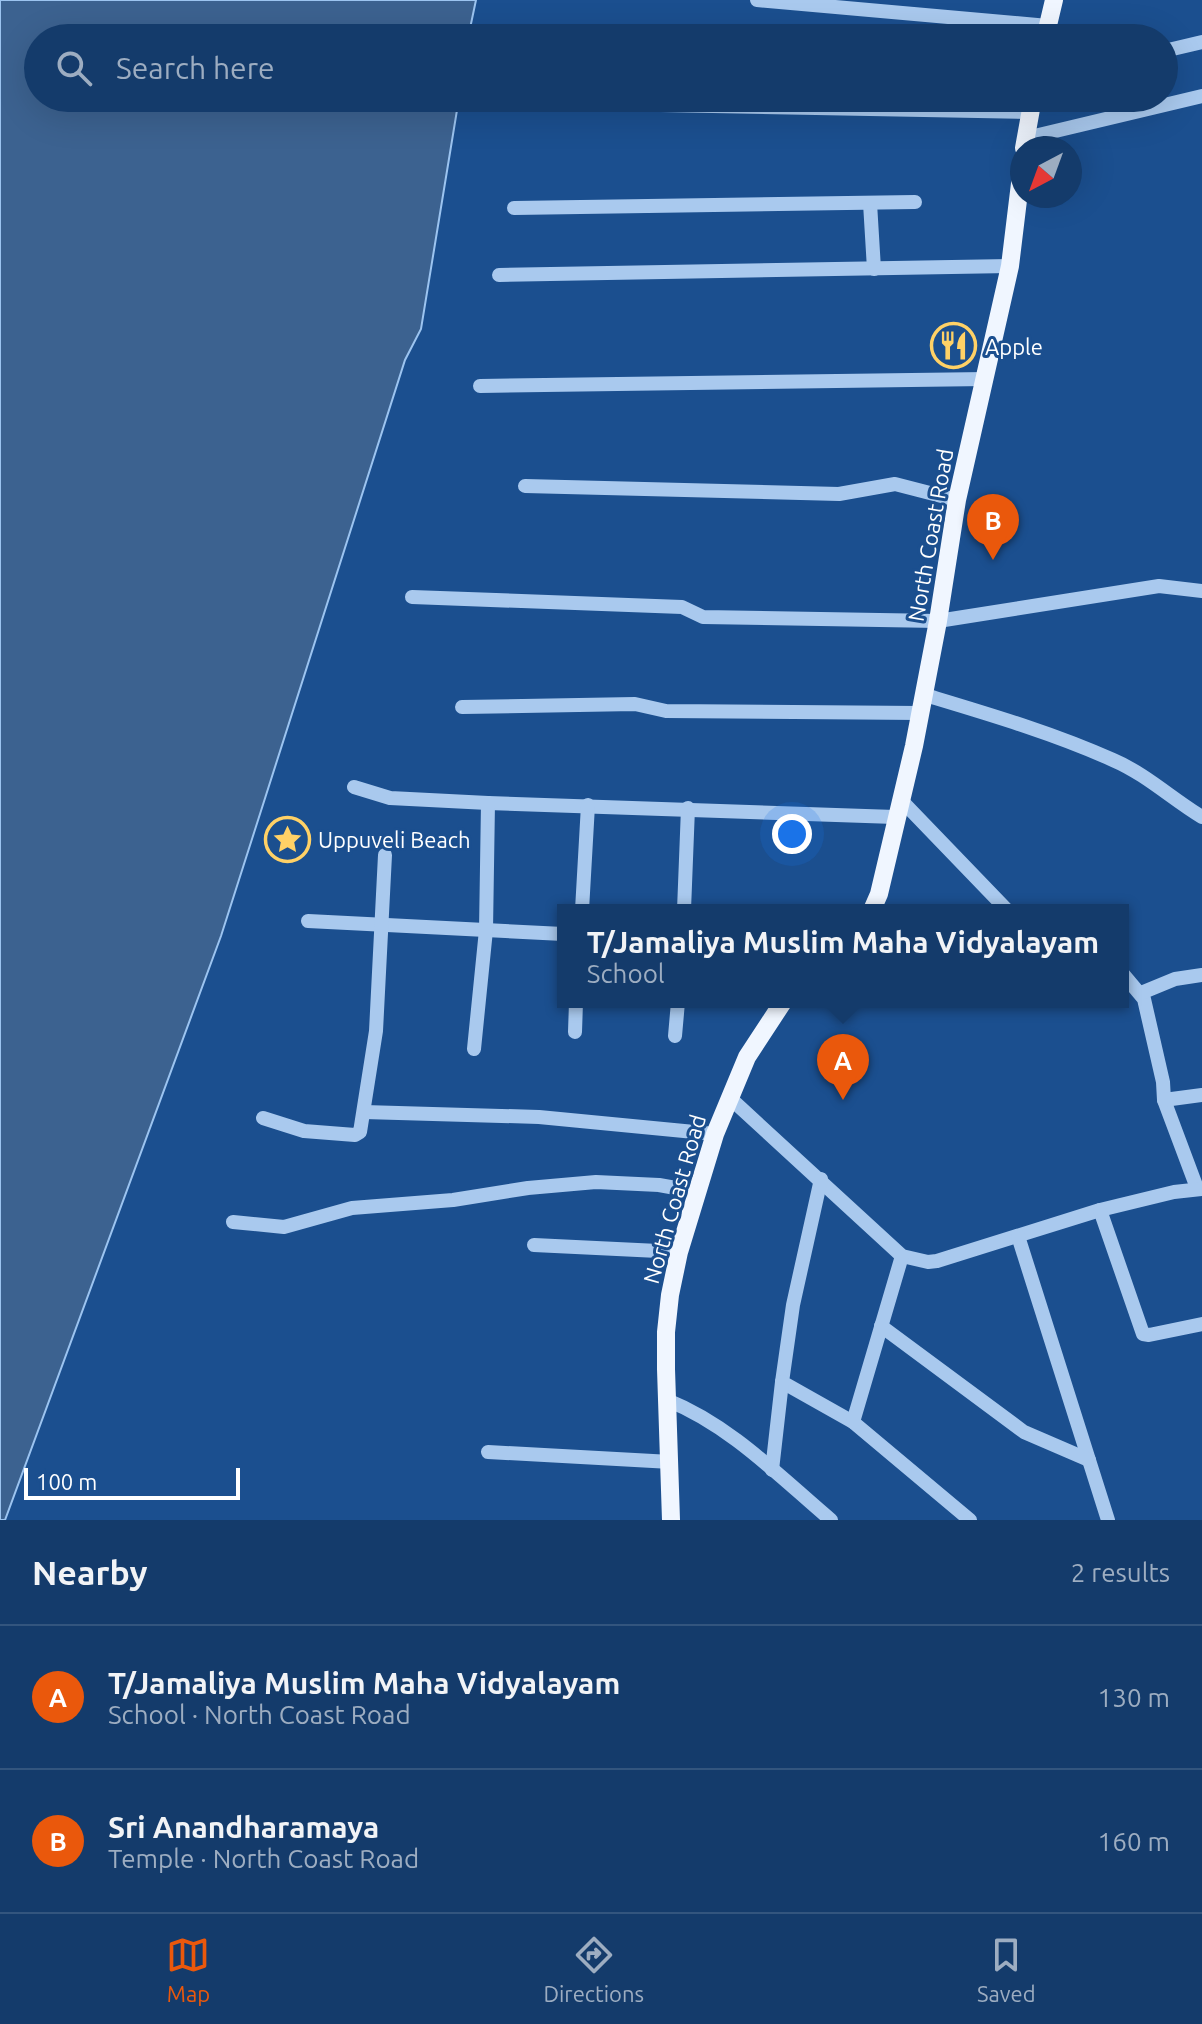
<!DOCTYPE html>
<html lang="en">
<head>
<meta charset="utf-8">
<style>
	body { margin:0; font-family:Ubuntu,sans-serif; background:#1d4271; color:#f1f3f6 }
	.compass { position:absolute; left:1010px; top:136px; width:72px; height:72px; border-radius:50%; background:#143b6b; box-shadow:0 8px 32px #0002; rotate:221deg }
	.scale { position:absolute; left:24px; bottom:20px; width:216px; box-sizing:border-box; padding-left:8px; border:4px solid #fff; border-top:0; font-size:22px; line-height:28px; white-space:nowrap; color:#fff; -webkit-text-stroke:6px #1b4f8f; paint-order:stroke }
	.you { position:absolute; left:792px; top:834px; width:28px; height:28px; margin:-20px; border:6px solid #fff; border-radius:50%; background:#1a73e8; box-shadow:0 0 0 12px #1a73e833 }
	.badge { display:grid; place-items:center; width:52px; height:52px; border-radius:50%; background:#ea580c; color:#fff; font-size:26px; font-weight:700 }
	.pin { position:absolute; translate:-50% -66px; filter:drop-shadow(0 2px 4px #0008) }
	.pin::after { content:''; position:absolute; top:42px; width:28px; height:24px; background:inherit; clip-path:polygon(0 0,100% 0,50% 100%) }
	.popup { position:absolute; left:557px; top:904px; width:572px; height:104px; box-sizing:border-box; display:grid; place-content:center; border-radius:0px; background:#143b6b; filter:drop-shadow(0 2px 6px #0005); font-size:26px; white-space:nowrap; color:#9dadc1 }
	.popup b { font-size:30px; color:#f1f3f6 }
	.popup::after { content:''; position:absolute; left:50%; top:100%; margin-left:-16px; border:16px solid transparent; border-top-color:#143b6b }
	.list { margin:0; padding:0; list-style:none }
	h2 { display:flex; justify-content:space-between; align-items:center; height:104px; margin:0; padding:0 32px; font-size:34px }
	h2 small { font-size:26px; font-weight:400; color:#9dadc1 }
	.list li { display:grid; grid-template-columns:52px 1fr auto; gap:24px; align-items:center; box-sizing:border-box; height:144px; padding:0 32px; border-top:2px solid #33557e }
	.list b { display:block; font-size:30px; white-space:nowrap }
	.list p { margin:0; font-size:26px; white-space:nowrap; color:#9dadc1 }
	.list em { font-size:26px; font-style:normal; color:#9dadc1 }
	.icon { flex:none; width:44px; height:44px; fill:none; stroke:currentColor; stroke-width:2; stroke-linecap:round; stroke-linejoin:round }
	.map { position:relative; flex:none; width:1202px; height:1520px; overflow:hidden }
	.search { position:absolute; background:#143b6b; box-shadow:0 8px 32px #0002; left:24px; right:24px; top:24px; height:88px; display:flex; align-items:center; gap:20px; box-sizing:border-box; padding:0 28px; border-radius:44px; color:#9dadc1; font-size:30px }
	.sheet { height:392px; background:#143b6b }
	nav { display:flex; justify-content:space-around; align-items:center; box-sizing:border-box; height:112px; border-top:2px solid #33557e; background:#143b6b; font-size:22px; color:#9dadc1 }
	nav a { display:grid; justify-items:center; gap:4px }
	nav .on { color:#ea580c }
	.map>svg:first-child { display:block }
	.water { fill:#3c6290; stroke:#9cc4f0; stroke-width:2 }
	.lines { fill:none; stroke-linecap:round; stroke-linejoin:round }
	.minor { stroke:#a9c9ee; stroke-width:14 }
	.major { stroke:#f0f6ff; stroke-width:18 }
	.labels { text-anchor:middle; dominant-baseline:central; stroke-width:6; stroke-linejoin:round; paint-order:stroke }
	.poi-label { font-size:22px; fill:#fff; stroke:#1b4f8f; text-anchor:start }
	.street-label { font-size:22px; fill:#fff; stroke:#1b4f8f }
</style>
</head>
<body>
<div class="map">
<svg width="1202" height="1520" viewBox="0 0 1202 1520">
	<rect width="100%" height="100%" fill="#1b4f8f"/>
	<path class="water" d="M0 0H476L468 38H38V98H459L421 329 405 360 221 936 5 1520H0Z"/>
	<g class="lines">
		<g class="minor">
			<path d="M757 0 1048 26"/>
			<path d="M1164 51 1202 42"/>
			<path d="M641 98 661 105 1030 112"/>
			<path d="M1026 138 1202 96"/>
			<path d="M870 203 874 269"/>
			<path d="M514 208 915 202"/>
			<path d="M499 275 1010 266"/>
			<path d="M480 386 986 379"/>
			<path d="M525 486 839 494 895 484 957 500"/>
			<path d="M412 597 682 607 703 617 938 621 1159 586 1202 591"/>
			<path d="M925 695C988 714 1053 733 1113 760 1146 774 1172 799 1202 817"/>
			<path d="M462 707 635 704 666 711 920 713"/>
			<path d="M354 787 390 798 488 803 895 817"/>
			<path d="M901 800 1007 910"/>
			<path d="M582 910 588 805"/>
			<path d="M684 910 688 808"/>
			<path d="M308 921 563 934"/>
			<path d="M1123 974 1144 999 1163 1082 1164 1100 1197 1188"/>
			<path d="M1141 993 1175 979 1202 975"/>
			<path d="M575 1032 576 1002"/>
			<path d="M675 1036 678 1002"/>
			<path d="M474 1049 486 930 488 803"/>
			<path d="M730 1098 902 1256 928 1262 937 1261 1100 1210 1174 1192 1202 1189"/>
			<path d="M1164 1100 1202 1095"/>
			<path d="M364 1112 539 1117 715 1134"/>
			<path d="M263 1118 304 1131 355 1135 360 1132 376 1031 385 855"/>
			<path d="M821 1179 793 1305 782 1382 853 1422 970 1520"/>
			<path d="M1100 1210 1143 1334 1149 1335 1202 1324"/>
			<path d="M233 1222 284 1227 352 1208 453 1200 528 1188 596 1182 659 1185 698 1192"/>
			<path d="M1018 1236 1108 1520"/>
			<path d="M534 1245 679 1252"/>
			<path d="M881 1326 1024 1432 1089 1460"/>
			<path d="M667 1400C730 1425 780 1477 831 1520"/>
			<path d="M853 1422 902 1256"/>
			<path d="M488 1452 671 1462"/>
			<path d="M772 1470 782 1382"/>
		</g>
		<g class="major">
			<path d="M1045 38 1054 0"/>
			<path d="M1024 148 1033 98"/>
			<path d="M872 910 879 894 914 746 938 621 957 500 1010 266 1022 167"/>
			<path d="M671 1520 666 1369V1332L670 1295 679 1252 715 1134 747 1057 783 1002"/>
		</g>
	</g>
	<defs>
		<symbol id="restaurant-ring" viewBox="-11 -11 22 22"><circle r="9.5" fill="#1b4f8f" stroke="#ffd166" stroke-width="1.5"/><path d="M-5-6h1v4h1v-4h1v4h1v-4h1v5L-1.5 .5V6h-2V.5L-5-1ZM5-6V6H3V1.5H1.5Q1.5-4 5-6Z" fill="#ffd166"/></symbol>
		<symbol id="sight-ring" viewBox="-11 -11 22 22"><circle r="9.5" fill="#1b4f8f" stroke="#ffd166" stroke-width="1.5"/><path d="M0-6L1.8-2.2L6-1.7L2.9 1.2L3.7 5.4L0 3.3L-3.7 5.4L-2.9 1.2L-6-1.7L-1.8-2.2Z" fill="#ffd166"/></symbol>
	</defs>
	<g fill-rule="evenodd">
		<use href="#restaurant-ring" x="928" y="320" width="51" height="51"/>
		<use href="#sight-ring" x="262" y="814" width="51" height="51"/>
	</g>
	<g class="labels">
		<g class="poi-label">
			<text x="985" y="346">Apple</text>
			<text x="318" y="839">Uppuveli Beach</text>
		</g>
		<g class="street-label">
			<text transform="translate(930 535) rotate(-80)">North Coast Road</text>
			<text transform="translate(674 1199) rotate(-74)">North Coast Road</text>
		</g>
	</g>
</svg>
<svg class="compass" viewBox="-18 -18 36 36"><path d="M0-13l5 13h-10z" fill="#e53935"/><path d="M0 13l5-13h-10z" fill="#9dadc1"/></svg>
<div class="scale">100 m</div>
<div class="you"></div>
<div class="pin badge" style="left:843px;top:1100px">A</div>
<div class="popup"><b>T/Jamaliya Muslim Maha Vidyalayam</b>School</div>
<div class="pin badge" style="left:993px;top:560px">B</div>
<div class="search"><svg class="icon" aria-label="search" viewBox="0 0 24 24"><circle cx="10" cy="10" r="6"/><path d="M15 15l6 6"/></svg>Search here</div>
</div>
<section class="sheet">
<h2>Nearby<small>2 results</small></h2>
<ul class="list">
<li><span class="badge">A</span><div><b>T/Jamaliya Muslim Maha Vidyalayam</b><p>School · North Coast Road</p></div><em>130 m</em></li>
<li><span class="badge">B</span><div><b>Sri Anandharamaya</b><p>Temple · North Coast Road</p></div><em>160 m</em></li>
</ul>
</section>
<nav>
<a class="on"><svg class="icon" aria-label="map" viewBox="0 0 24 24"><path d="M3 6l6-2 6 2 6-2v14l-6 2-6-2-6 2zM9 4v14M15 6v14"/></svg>Map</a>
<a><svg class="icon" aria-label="directions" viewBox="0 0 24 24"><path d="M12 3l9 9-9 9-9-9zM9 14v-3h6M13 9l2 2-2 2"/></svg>Directions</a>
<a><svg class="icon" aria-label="saved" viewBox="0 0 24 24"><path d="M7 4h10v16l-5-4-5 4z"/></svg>Saved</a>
</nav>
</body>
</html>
